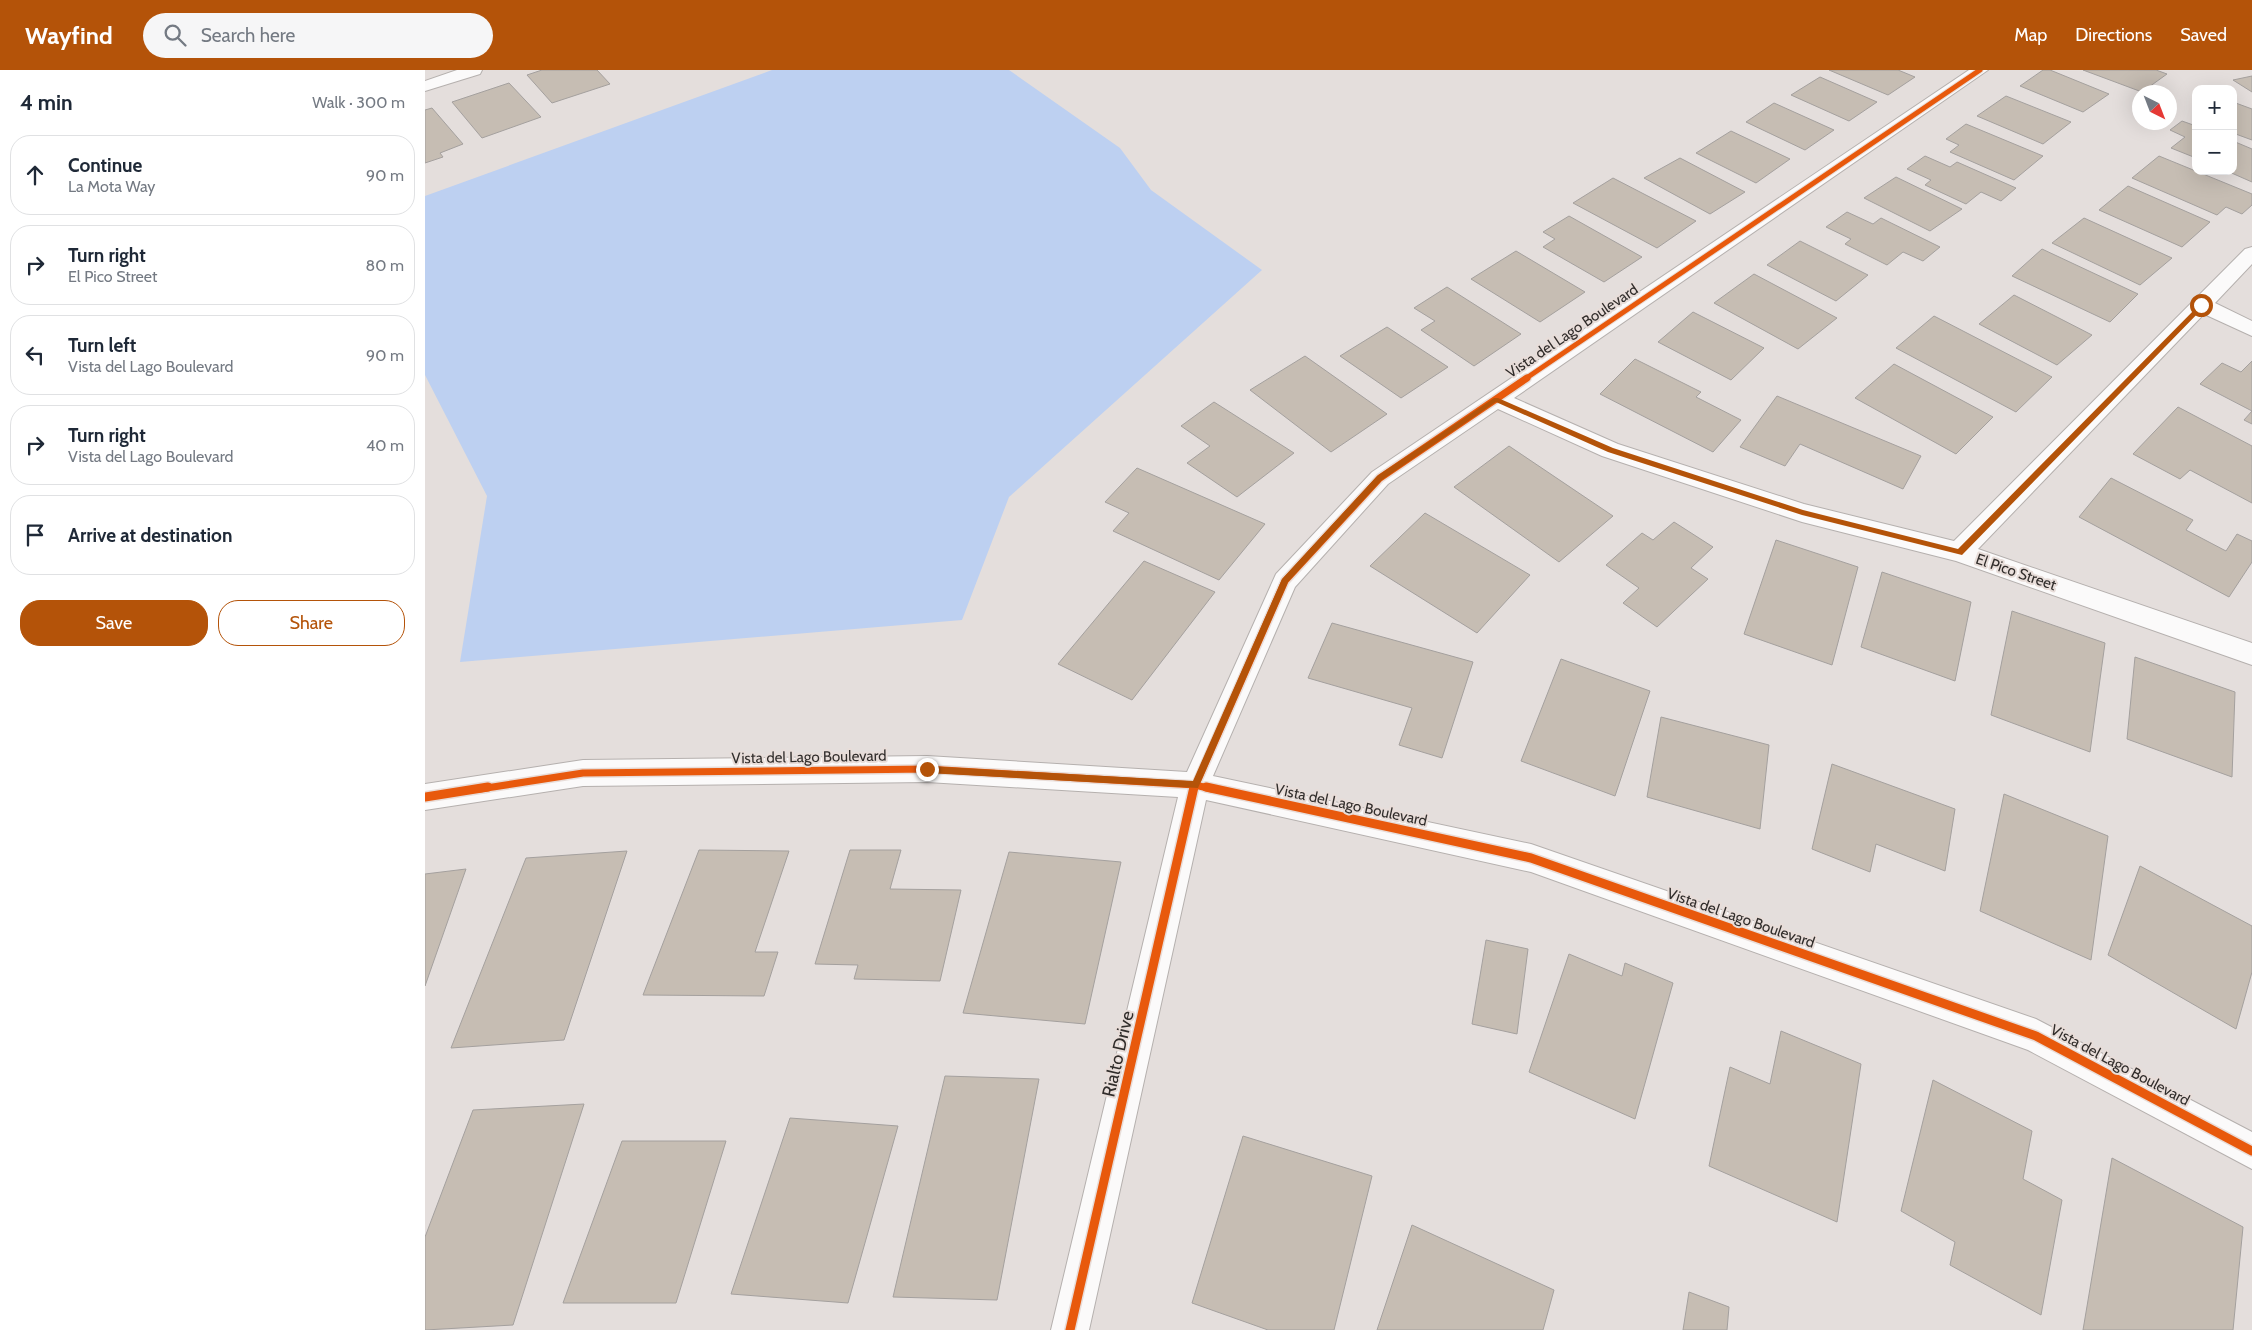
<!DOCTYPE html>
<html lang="en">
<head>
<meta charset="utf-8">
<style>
	body { margin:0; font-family:Cabin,sans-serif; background:#f6f6f7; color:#1f2937 }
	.controls { position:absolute; right:15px; top:15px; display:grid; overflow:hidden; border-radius:10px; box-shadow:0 5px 20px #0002 }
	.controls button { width:45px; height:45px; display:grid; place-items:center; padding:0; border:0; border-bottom:1px solid #e0e1e3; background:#fff; color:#1f2937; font:25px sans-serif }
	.compass { position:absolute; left:1707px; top:15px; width:45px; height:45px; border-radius:50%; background:#fff; box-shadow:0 5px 20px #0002; rotate:138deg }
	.stop { position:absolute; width:15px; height:15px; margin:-11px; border:4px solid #b45309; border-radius:50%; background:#fff }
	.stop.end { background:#b45309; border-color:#fff; box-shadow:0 1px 5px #0008 }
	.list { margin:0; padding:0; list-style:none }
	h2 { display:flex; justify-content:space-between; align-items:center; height:65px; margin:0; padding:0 20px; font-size:21px }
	h2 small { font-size:16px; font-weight:400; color:#747a83 }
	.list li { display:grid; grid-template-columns:32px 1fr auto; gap:15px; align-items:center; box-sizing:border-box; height:80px; margin:0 10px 10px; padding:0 10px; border:1px solid #e0e1e3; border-radius:20px }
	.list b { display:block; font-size:19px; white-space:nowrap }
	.list p { margin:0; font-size:16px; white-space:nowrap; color:#747a83 }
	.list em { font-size:16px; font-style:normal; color:#747a83 }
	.actions { display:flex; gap:10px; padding:15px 20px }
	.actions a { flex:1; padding:11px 0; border:1px solid #b45309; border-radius:20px; text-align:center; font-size:18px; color:#b45309 }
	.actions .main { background:#b45309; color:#fff }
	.icon { flex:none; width:28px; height:28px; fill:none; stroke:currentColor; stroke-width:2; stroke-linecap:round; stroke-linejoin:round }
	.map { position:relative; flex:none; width:1827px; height:1260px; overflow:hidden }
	header { display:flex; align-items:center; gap:30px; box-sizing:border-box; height:70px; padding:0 25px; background:#b45309; color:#fff }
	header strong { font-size:24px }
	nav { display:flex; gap:28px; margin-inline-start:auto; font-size:18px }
	.search { width:350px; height:45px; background:#f6f6f7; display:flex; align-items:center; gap:12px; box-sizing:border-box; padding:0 18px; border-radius:28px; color:#747a83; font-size:19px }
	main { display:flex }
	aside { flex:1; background:#fff }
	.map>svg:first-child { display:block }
	.water { fill:#bdd0f1 }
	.building { fill:#c6bdb3; stroke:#a4a09e }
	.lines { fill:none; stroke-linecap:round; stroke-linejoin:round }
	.minor-casing { stroke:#b5b0ae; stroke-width:2 }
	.minor { fill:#fbfafa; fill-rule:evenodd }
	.cycleway-far2-casing { stroke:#e8ddd9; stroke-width:7 }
	.cycleway-far1-casing { stroke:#e8ddd9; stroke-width:10 }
	.cycleway-casing { stroke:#e8ddd9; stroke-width:12 }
	.cycleway-far2 { stroke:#e8590c; stroke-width:5 }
	.cycleway-far1 { stroke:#e8590c; stroke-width:7 }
	.cycleway { stroke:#e8590c; stroke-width:9 }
	.route { fill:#b45309 }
	.labels { text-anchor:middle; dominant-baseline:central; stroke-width:4; stroke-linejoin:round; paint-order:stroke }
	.street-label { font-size:15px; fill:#312d2b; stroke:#e8ddd9 }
	.near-street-label { font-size:18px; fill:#312d2b; stroke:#e8ddd9 }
</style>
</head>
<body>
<header>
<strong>Wayfind</strong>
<div class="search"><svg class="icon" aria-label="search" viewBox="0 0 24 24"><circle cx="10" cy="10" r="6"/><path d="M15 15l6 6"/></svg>Search here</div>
<nav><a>Map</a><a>Directions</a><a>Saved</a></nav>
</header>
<main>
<aside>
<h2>4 min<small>Walk · 300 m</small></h2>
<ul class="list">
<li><svg class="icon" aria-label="ahead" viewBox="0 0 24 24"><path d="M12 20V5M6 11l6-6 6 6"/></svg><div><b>Continue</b><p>La Mota Way</p></div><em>90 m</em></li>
<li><svg class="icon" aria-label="right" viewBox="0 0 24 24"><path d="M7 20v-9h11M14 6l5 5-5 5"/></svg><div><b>Turn right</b><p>El Pico Street</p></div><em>80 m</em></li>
<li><svg class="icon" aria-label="left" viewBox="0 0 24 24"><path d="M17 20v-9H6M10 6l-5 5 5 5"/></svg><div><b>Turn left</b><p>Vista del Lago Boulevard</p></div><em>90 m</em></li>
<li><svg class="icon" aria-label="right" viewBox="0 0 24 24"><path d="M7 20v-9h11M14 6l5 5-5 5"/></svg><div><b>Turn right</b><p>Vista del Lago Boulevard</p></div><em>40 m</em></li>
<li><svg class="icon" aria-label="arrive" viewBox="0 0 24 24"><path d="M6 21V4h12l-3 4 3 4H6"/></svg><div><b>Arrive at destination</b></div></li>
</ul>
<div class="actions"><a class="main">Save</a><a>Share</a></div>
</aside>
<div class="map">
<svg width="1827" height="1260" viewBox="0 0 1827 1260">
	<rect width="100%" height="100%" fill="#e4dedc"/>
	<path class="water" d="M347 0H584L695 78 726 120 837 200 584 427 537 550 35 592 62 426 0 305V126Z"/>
	<g class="building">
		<path d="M117 0H172L185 14 127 33 102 5Z"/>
		<path d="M1404 0H1473L1490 7 1463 25Z"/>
		<path d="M1618 0H1625L1684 24 1658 42 1595 16Z"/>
		<path d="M1658 0H1731L1742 4 1717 22Z"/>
		<path d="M1827 6V22L1808 10Z"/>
		<path d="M1395 7 1452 32 1424 51 1366 25Z"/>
		<path d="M84 13 116 47 57 68 27 32Z"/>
		<path d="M1581 26 1646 52 1618 74 1552 46Z"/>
		<path d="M1808 32 1827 39V70L1808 63Z"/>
		<path d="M1349 33 1409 60 1380 80 1321 52Z"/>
		<path d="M7 38 38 74 15 83 18 87 0 93V40Z"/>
		<path d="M1757 51 1771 56V88L1746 78 1760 67 1745 60Z"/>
		<path d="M1541 54 1618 86 1589 110 1525 82 1534 75 1521 69Z"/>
		<path d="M1306 61 1365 89 1331 113 1271 83Z"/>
		<path d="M1808 71 1827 79V112L1802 101H1808Z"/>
		<path d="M1500 86 1525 97 1532 92 1591 118 1576 131 1556 122 1541 134 1500 115 1506 110 1482 99Z"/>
		<path d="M1734 86 1827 124V135L1817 144 1801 137 1792 145 1707 108Z"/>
		<path d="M1255 88 1320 122 1285 144 1219 108Z"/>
		<path d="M1471 107 1537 139 1505 161 1439 128Z"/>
		<path d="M1188 108 1271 151 1232 178 1148 133Z"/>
		<path d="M1703 116 1785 152 1757 177 1674 140Z"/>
		<path d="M1422 142 1448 154 1456 148 1515 177 1498 191 1478 182 1462 195 1420 174 1426 169 1401 157Z"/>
		<path d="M1144 146 1217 187 1179 212 1118 177 1130 169 1118 162Z"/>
		<path d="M1659 148 1747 188 1715 215 1627 173Z"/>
		<path d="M1375 171 1443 205 1411 231 1342 195Z"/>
		<path d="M1617 179 1713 224 1685 252 1587 206Z"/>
		<path d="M1091 181 1160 222 1115 252 1046 209Z"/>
		<path d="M1329 204 1412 248 1373 279 1289 233Z"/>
		<path d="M1022 217 1096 264 1049 296 996 260 1010 251 989 238Z"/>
		<path d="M1589 225 1667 265 1632 295 1554 254Z"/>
		<path d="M1268 242 1339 278 1306 310 1233 272Z"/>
		<path d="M1509 246 1627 307 1591 342 1471 278Z"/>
		<path d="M962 257 1023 297 976 328 915 286Z"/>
		<path d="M880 286 962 344 906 382 825 320Z"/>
		<path d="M1210 289 1276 322 1271 327 1316 350 1288 382 1175 324Z"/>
		<path d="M1827 291V354L1819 350 1827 341 1775 314 1797 293 1816 302Z"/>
		<path d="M1469 294 1568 347 1531 384 1430 328Z"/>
		<path d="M1352 326 1496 386 1478 419 1375 374 1360 396 1315 377Z"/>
		<path d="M789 332 869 383 812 427 762 393 785 376 756 356Z"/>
		<path d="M1753 337 1827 376V433L1765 400 1755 409 1708 384Z"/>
		<path d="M1084 376 1188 446 1134 492 1029 417Z"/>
		<path d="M712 398 840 454 794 510 688 461 704 443 680 432Z"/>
		<path d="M1686 408 1768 450 1761 460 1801 481 1812 464 1827 471V492L1804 527 1654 447Z"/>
		<path d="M1000 443 1105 505 1052 563 945 496Z"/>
		<path d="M1249 452 1288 477 1266 498 1283 509 1232 557 1198 533 1214 518 1181 495 1217 463 1228 470Z"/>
		<path d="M1351 470 1433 497 1407 595 1319 564Z"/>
		<path d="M719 491 790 522 707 630 633 594Z"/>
		<path d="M1457 502 1546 532 1530 611 1436 577Z"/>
		<path d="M1587 541 1680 573 1665 682 1566 645Z"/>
		<path d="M907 553 1048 592 1017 688 974 675 987 638 883 608Z"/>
		<path d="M1710 587 1810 622 1807 707 1702 669Z"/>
		<path d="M1136 589 1225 621 1190 726 1096 691Z"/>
		<path d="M1236 647 1344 675 1335 759 1222 727Z"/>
		<path d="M1407 694 1530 739 1520 801 1451 774 1445 802 1387 779Z"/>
		<path d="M1579 724 1683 766 1666 890 1555 841Z"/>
		<path d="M274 780 364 781 330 882H353L339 926 218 925Z"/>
		<path d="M425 780H476L465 819 536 820 515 911 429 909 433 895 390 894Z"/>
		<path d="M202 781 139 970 26 978 101 788Z"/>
		<path d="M584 782 696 792 660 954 538 943Z"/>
		<path d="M1715 796 1827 856V902L1811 959 1683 885Z"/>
		<path d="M41 799 0 916V804Z"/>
		<path d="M1061 870 1103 879 1092 964 1047 954Z"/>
		<path d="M1144 884 1197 906 1200 893 1248 913 1210 1049 1104 1002Z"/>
		<path d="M1356 961 1436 994 1412 1152 1284 1096 1305 997 1345 1014Z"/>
		<path d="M520 1006 614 1009 572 1230 468 1227Z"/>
		<path d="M1508 1010 1607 1061 1598 1109 1637 1130 1616 1245 1525 1195 1530 1172 1476 1141Z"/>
		<path d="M159 1034 88 1255 0 1260V1167L48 1040Z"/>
		<path d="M365 1048 473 1056 423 1233 306 1224Z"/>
		<path d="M818 1066 947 1106 909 1260H843L767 1233Z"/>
		<path d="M197 1071H301L251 1233H138Z"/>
		<path d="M1687 1088 1818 1157 1808 1260H1658Z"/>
		<path d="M987 1155 1129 1220 1118 1260H952Z"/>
		<path d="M1264 1222 1304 1237 1302 1260H1258Z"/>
	</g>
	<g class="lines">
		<defs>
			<g id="minor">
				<path d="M32 0H57L55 4 0 21V11Z"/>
				<path d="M1544 0H1563L1089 328 1193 374 1379 434 1529 471 1820 179 1827 177V194L1790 233 1827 251V266L1779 244 1553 479 1827 573V595L1531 491 1377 452 1177 386 1073 339 963 414 870 517 788 706 1106 774 1611 949 1827 1062V1099L1603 980 1106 802 781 730 664 1260H626L753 727 502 712 158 716 0 740V714L158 690 502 686 762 702 851 504 947 402Z"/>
			</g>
		</defs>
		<use href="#minor" class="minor-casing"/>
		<use href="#minor" class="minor"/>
		<defs>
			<path id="cycleway-far2" d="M1100 309 1555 0"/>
			<g id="cycleway-far1">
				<path d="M55 719 158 703 502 699 770 715 787 719"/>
				<path d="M769 719 860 511 955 408 1102 308"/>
			</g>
			<g id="cycleway">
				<path d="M781 717 1106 788 1611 966 1827 1081"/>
				<path d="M0 727 63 717"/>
				<path d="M645 1260 769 717"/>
			</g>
		</defs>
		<use href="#cycleway-far2" class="cycleway-far2-casing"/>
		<use href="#cycleway-far1" class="cycleway-far1-casing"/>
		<use href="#cycleway" class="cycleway-casing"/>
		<use href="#cycleway-far2" class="cycleway-far2"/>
		<use href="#cycleway-far1" class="cycleway-far1"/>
		<use href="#cycleway" class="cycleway"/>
	</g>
	<path class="route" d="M1776 233 1779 237 1537 485 1377 445 1183 382 1071 332 957 410 863 512 773 718 502 703 497 699 502 696 768 711 857 509 952 406 1069 328H1073L1188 378 1378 440 1533 479Z"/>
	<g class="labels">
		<g class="street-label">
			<text transform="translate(1147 261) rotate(-34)">Vista del Lago Boulevard</text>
			<text transform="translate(1591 502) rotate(19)">El Pico Street</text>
			<text transform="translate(384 687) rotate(-1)">Vista del Lago Boulevard</text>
			<text transform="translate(926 735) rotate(12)">Vista del Lago Boulevard</text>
			<text transform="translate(1316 848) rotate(19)">Vista del Lago Boulevard</text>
			<text transform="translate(1695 995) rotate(28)">Vista del Lago Boulevard</text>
		</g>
		<g class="near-street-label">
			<text transform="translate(693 984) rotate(-77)">Rialto Drive</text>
		</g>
	</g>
</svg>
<div class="controls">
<button>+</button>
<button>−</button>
</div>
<svg class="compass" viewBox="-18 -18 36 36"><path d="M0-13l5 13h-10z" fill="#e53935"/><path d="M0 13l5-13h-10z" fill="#747a83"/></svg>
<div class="stop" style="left:1776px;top:235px"></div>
<div class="stop end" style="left:502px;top:699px"></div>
</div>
</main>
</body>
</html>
